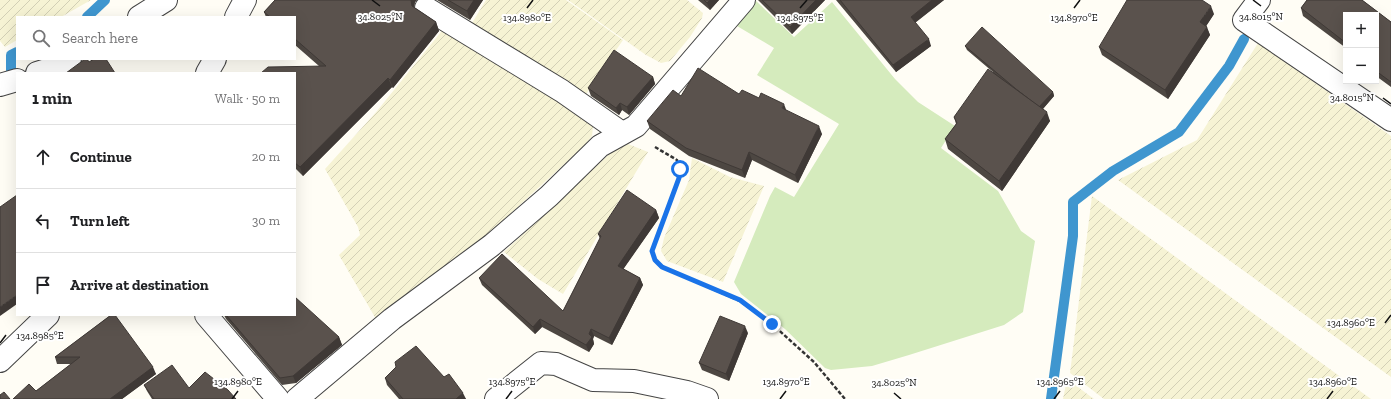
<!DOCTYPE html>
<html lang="en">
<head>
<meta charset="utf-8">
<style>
	body { margin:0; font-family:"Zilla Slab",serif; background:#f6f6f6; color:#202124 }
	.controls { position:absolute; right:12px; top:12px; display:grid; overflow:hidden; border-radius:0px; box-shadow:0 4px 16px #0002 }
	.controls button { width:36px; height:36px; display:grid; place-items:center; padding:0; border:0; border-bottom:1px solid #e0e0e0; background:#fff; color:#202124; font:20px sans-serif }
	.stop { position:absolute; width:12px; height:12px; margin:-9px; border:3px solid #1a73e8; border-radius:50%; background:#fff }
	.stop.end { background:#1a73e8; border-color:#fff; box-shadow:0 1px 4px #0008 }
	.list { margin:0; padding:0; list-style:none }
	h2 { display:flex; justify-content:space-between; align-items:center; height:52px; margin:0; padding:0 16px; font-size:17px }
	h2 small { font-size:13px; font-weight:400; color:#757577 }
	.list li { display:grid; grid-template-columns:26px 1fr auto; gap:12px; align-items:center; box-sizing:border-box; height:64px; padding:0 16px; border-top:1px solid #e0e0e0 }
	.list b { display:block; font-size:15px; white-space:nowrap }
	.list em { font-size:13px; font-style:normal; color:#757577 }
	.icon { flex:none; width:22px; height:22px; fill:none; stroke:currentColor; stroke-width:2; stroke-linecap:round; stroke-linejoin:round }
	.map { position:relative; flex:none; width:1391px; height:399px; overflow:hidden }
	.search { position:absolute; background:#fff; box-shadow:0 4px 16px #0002; left:16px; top:16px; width:280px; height:44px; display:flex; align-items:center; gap:10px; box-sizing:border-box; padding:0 14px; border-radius:0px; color:#757577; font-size:15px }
	.panel { position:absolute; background:#fff; box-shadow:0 4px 16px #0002; left:16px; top:72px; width:280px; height:244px; border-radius:0px }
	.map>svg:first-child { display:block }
	.farmland { fill:url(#farmland-furrows) }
	.grass { fill:#d5ebbd }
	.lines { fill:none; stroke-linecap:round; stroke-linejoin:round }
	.stream { stroke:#3f96cf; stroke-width:10 }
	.minor-casing { stroke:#444; stroke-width:24 }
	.tertiary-casing { stroke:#444; stroke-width:24 }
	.path { stroke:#333; stroke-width:2.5; stroke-dasharray:4 2; stroke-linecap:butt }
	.minor { stroke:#fff; stroke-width:22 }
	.tertiary { stroke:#fff; stroke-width:22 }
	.wall { fill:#4d4742 }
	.shaded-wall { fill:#3f3936 }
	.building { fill:#5a524d; stroke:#3f3936 }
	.route { stroke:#1a73e8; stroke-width:5 }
	.ticks { fill:none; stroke:#111; stroke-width:1.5 }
	.ticks-label { font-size:10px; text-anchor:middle; fill:#111; stroke:#fff; stroke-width:4; stroke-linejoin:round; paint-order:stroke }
</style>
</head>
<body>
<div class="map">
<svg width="1391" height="399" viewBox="0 0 1391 399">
	<defs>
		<pattern id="farmland-furrows" width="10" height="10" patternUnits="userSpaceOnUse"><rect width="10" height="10" fill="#f6f3d4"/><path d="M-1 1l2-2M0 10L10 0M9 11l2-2" fill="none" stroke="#d2cfb5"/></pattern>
	</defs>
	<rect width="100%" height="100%" fill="#fffdf5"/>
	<g class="farmland">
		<path d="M0 0H91L61 17H17V40L5 47 0 41Z"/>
		<path d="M486 0H566L623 40 584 97 469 28Z"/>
		<path d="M568 0H687L703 13 702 18 690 37 670 61 661 63 646 55Z"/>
		<path d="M445 27 589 118 593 127 592 136 584 146 474 247 376 319 339 255 360 235 358 227 325 169 377 111Z"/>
		<path d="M1258 43 1391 136V377L1118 180 1197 140Z"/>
		<path d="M628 144 648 152 563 294 538 279 504 252 618 146Z"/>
		<path d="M692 158 730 177 764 186 723 282 667 261 661 251 664 238 689 180Z"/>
		<path d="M1092 196 1371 399H1104L1070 373Z"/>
		<path d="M1067 379 1094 399H1063Z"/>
	</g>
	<path class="grass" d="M756 1 794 37 832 2 895 79 918 102 955 126 941 148 998 191 1021 231 1035 241 1023 312 1004 325 909 355 872 366 831 370 825 368 785 329 741 294 734 282 770 196 775 187 794 197 839 124 757 75 774 48 737 26Z"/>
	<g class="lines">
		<g class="stream">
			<path d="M87 17 105 0"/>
			<path d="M11 70V55L17 52"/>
			<path d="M1051 399 1073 236V202L1113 171 1179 132 1229 66 1244 39"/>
		</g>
		<defs>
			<g id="minor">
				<path d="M1259 0 1244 20 1391 120"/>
				<path d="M426 8 562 91 622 133"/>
				<path d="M139 17 166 0"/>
				<path d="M37 73 53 68 70 59"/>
				<path d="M0 85 17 80"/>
				<path d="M206 315 278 399"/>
				<path d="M297 399 392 319 492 245 549 196 600 146 636 126 744 0"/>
				<path d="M496 399 541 363 556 364 593 380 634 381 687 392 707 399"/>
			</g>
			<g id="tertiary">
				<path d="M236 17 245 0"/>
				<path d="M207 73 215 59"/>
				<path d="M0 361 48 315"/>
			</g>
		</defs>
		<use href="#minor" class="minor-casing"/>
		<use href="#tertiary" class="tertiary-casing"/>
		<path class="path" d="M655 147 677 160 679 178 652 251 655 260 662 267 740 301 772 324 814 362 845 399"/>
		<use href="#minor" class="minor"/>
		<use href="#tertiary" class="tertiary"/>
	</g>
	<g class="wall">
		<path d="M275 0H417L415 2 414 7 436 22 439 31 393 88 392 87 303 176 295 168V73L319 66 295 45V17H266L264 12Z"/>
		<path d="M437 0H483L470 20Z"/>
		<path d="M698 0H719L710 10Z"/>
		<path d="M758 0H825L792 34Z"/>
		<path d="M836 0H944L915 23 931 46 896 72Z"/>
		<path d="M1307 0H1362L1391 22V87L1376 76V15H1346V48L1303 16 1301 8Z"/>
		<path d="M1214 14 1206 26 1210 35 1168 99 1102 55 1099 47Z"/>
		<path d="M965 46 1053 92 1054 96 1043 109 1050 121 1002 191 948 149 945 139 956 124 954 117 993 72 967 50Z"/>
		<path d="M653 77 655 84 629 115 622 110 619 115 591 96 588 88Z"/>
		<path d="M681 96 786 111 822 134 798 183 752 160 745 178 689 156 650 129 647 121Z"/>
		<path d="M656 210 659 218 623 269 640 278 643 285 612 345 594 336 593 339 594 344 589 352 542 327 535 334 482 285 479 278 563 311 600 239 598 234Z"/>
		<path d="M111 315 156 374 122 399H13L36 391 71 364H57L55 357Z"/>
		<path d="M224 315H295L339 337 342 345 296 383 282 385 226 319Z"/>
		<path d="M748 333 729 381 702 370 699 363Z"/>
		<path d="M444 377 466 399H399L387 385 385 378Z"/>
		<path d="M144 385 189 388 236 399H152L147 391Z"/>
	</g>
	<g class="shaded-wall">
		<path d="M411 0H417L415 2 414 7 412 6Z"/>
		<path d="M474 0H483L470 20 467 11Z"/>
		<path d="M710 0H719L710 10 707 3Z"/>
		<path d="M816 0H825L792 34 790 27Z"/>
		<path d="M932 0H944L913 24 911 17Z"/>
		<path d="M1211 6 1214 14 1203 31 1200 22Z"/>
		<path d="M436 22 439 31 393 88 390 80Z"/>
		<path d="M1207 27 1210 35 1168 99 1165 90Z"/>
		<path d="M929 39 931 46 896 72 893 65Z"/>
		<path d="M653 77 655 84 629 115 627 107Z"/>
		<path d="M388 78 392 87 303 176 300 167Z"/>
		<path d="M1053 92 1054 96 1040 112 1038 108Z"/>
		<path d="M620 103 622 110 619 115 616 108Z"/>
		<path d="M784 104 787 112 782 108Z"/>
		<path d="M1047 112 1050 121 1002 191 999 181Z"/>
		<path d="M819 126 822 134 798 183 795 175Z"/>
		<path d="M749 152 752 160 745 178 742 170Z"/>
		<path d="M656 210 659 218 620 274 618 266Z"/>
		<path d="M640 278 643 285 612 345 609 338Z"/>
		<path d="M17 295V304L0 316V307Z"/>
		<path d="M540 319 542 327 535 334 533 327Z"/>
		<path d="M745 326 748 333 729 381 726 374Z"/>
		<path d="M591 329 594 336 593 339 594 344 589 352 586 345 589 334Z"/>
		<path d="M339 337 342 345 296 383 293 376Z"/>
		<path d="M153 367 156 374 122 399H110Z"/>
		<path d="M463 393 466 399H456Z"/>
	</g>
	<g class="building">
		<path d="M275 0H411L412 6 436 22 390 80 388 78 300 167 295 163V73H261L268 67 326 66 295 39V17H270L264 12Z"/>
		<path d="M448 0H474L467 11Z"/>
		<path d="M704 0H710L707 3Z"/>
		<path d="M762 0H816L790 27Z"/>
		<path d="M840 0H932L911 17 929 39 893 65Z"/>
		<path d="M1127 0H1202L1211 6 1200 22 1207 27 1165 90 1099 47Z"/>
		<path d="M1307 0H1362L1391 22V82L1376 71V15H1346V43L1301 8Z"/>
		<path d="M982 27 1053 92 1039 107 1016 89 965 46Z"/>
		<path d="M614 50 653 77 627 107 620 103 616 108 588 88Z"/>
		<path d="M85 59H87L89 62 94 59H106L115 73H66Z"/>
		<path d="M698 68 739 94 742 90 759 98 761 93 784 104 782 108 819 126 795 175 749 152 742 170 686 148 647 121 673 90 681 96Z"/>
		<path d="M988 69 1047 112 999 181 945 139 957 123 954 117Z"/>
		<path d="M627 190 656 210 618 266 640 278 609 338 591 329 589 334 592 337 586 345 540 319 533 327 479 278 502 254 563 311 601 236 598 234Z"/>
		<path d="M17 195V295L0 307V207Z"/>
		<path d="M295 297 339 337 293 376 280 378 226 315H295Z"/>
		<path d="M111 315H115L153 367 110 399H13L29 384 36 391 80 357H55Z"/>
		<path d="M720 316 745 326 726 374 699 363Z"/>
		<path d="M416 346 444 377 449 374 463 393 456 399H403L385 378 396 367 395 362Z"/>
		<path d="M172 365 189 388 205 372 228 390 236 399H154L144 385Z"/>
		<path d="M4 392 10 399H0V395Z"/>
	</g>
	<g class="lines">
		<path class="route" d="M680 169 679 178 652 251 655 260 662 267 740 300 772 324"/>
	</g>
	<path class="ticks" d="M372 0 380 6M1253 0 1261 6M527 8 533 0M800 8 807 0M1074 8 1080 0M1383 98 1391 104M1385 323 1391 315M0 343 6 335M894 393 901 399M232 399 238 391M506 399 512 391M780 399 786 391M1054 399 1060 391M1327 399 1333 391"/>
	<g class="ticks-label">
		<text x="380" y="20">34.8025°N</text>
		<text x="1261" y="20">34.8015°N</text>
		<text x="527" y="21">134.8980°E</text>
		<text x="800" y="21">134.8975°E</text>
		<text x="1074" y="21">134.8970°E</text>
		<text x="1352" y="101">34.8015°N</text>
		<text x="1351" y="326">134.8960°E</text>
		<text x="40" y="339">134.8985°E</text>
		<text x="238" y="385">134.8980°E</text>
		<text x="512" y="385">134.8975°E</text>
		<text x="786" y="385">134.8970°E</text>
		<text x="1060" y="385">134.8965°E</text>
		<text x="1333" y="385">134.8960°E</text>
		<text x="894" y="386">34.8025°N</text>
	</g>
</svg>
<div class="controls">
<button>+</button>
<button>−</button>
</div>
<div class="stop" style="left:680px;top:169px"></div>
<div class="stop end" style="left:772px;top:324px"></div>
<div class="search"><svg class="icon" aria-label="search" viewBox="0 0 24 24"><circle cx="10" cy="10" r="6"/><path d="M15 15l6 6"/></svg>Search here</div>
<section class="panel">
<h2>1 min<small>Walk · 50 m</small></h2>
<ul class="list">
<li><svg class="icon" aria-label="ahead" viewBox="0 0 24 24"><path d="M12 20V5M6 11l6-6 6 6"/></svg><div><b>Continue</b></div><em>20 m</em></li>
<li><svg class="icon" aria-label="left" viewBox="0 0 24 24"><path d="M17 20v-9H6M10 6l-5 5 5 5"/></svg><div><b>Turn left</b></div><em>30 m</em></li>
<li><svg class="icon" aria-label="arrive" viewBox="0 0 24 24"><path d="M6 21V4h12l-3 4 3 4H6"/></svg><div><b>Arrive at destination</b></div></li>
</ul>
</section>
</div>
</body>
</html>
